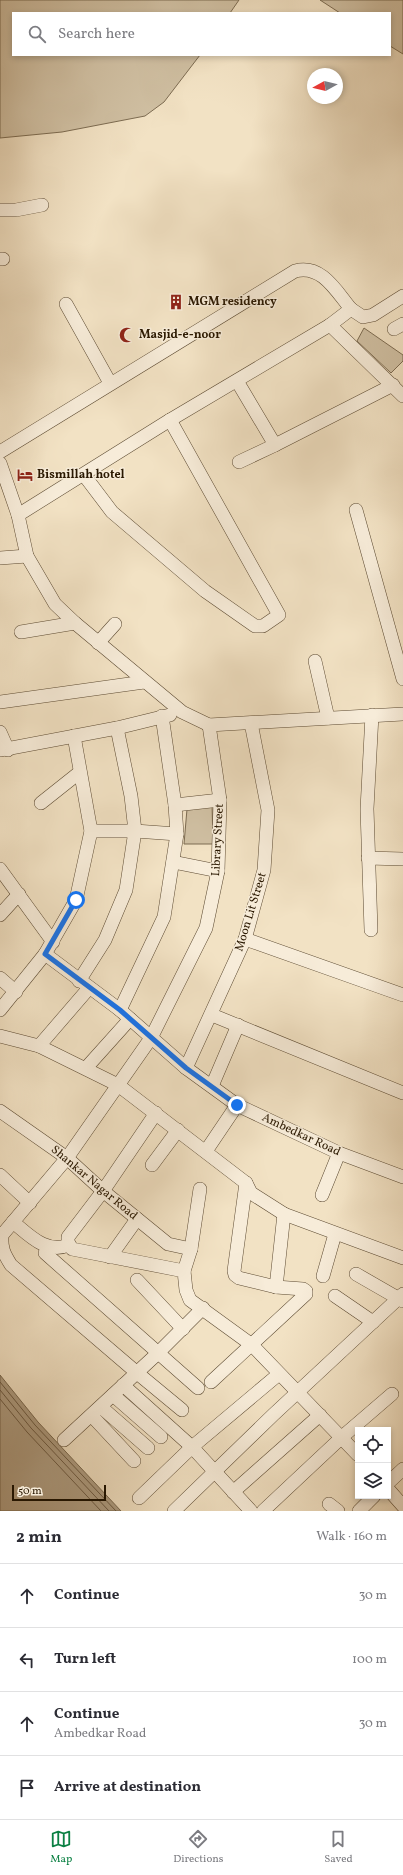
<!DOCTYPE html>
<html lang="en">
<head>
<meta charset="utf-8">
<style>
	body { margin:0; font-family:Vollkorn,serif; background:#f2f2f3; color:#2b2b33 }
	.controls { position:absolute; right:12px; bottom:12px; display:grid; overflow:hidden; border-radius:0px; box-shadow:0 2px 6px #0003 }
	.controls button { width:36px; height:36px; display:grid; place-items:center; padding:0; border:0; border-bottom:1px solid #e1e1e2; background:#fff; color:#2b2b33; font:20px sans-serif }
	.compass { position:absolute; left:307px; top:68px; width:36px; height:36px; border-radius:50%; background:#fff; box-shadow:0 2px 6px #0003; rotate:262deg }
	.scale { position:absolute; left:12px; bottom:10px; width:94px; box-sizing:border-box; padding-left:4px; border:2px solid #2a1801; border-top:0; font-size:11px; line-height:14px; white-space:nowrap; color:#2a1801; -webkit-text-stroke:3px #f7ecd9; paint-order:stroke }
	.stop { position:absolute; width:12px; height:12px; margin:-9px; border:3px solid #1a73e8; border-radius:50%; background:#fff }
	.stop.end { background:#1a73e8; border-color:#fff; box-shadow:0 1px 4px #0008 }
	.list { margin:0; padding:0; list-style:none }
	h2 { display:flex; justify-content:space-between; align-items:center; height:52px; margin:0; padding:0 16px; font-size:17px }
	h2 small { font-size:13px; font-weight:400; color:#7c7c81 }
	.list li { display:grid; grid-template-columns:26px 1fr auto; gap:12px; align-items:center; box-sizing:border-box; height:64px; padding:0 16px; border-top:1px solid #e1e1e2 }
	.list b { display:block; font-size:15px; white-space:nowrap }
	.list p { margin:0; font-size:13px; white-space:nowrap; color:#7c7c81 }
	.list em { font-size:13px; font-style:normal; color:#7c7c81 }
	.icon { flex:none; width:22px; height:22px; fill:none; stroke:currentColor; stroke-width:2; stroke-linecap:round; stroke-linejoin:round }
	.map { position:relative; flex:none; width:403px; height:1511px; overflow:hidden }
	.search { position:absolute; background:#fff; box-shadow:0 2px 6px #0003; left:12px; right:12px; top:12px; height:44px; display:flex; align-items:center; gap:10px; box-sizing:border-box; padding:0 14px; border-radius:0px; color:#7c7c81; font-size:15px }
	.sheet { height:308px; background:#fff }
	nav { display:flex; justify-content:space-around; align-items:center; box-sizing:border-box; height:56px; border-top:1px solid #e1e1e2; background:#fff; font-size:11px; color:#7c7c81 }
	nav a { display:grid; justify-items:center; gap:2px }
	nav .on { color:#0b8043 }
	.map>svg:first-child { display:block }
	.green { fill:#d0c0a3; stroke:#7d6c52 }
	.water { fill:#ae9d82; stroke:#79684e }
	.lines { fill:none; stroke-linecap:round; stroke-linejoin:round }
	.shore { stroke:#6c5a42; stroke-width:1 }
	.minor-casing { stroke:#5c4a32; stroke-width:14 }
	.minor { stroke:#f7ecd9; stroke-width:13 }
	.route { stroke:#1a73e8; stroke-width:5 }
	.labels { text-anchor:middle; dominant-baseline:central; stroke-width:3; stroke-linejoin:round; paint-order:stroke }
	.poi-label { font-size:12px; font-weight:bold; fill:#2a1801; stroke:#f7ecd9; text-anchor:start }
	.street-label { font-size:12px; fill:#2a1801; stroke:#f7ecd9 }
</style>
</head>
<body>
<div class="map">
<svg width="403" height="1511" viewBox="0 0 403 1511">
	<rect width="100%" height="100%" fill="#f2e2c4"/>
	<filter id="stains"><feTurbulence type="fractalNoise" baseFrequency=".005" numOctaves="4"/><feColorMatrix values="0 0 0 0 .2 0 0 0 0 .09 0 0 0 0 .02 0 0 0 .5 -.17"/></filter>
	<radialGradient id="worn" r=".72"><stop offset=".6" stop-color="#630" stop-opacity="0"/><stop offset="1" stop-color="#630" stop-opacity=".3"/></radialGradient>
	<g class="green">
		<path d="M0 0H239L230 13H13V55H200L164 102 145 116 62 132 0 138Z"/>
		<path d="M320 0H403V54L390 46V13H340Z"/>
		<path d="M364 328 403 355V361L391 373 357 341Z"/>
		<path d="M212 804 213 844H184L187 809Z"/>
	</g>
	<path class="water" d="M0 1375 38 1422 121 1511H0Z"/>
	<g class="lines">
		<g class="shore">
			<path d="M0 1382 35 1425 116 1511"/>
			<path d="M0 1390 31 1428 109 1511"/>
			<path d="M0 1399 27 1432 101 1511"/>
		</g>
		<defs>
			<g id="minor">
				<path d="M0 210H16L42 205"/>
				<path d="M0 259H3"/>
				<path d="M66 304 110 383"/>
				<path d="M351 309 363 317 373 315 403 296"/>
				<path d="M394 329 403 324"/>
				<path d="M237 381 275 445"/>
				<path d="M0 452 295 271C322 264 336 291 351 309L330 325"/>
				<path d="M239 462 275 445 393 385"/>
				<path d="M0 463 18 515 27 556 55 604 75 623 182 712 209 725 403 714"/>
				<path d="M84 475 112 512 205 591 255 626H263L279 615 170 420"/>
				<path d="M356 510 403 679"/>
				<path d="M18 515 170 420 330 325 403 396"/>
				<path d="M0 558 27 556"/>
				<path d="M21 632 75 623"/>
				<path d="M98 643 115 624"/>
				<path d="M315 661 328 718"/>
				<path d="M0 702 144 682"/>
				<path d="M0 732 8 750"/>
				<path d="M0 750 117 728 170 715"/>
				<path d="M41 803 80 772"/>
				<path d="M175 805 220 800"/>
				<path d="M91 831H135L177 834"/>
				<path d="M368 858 403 859"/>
				<path d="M173 862 218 871"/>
				<path d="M0 869 53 942"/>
				<path d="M0 915 19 894"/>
				<path d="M371 930 367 809 372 715"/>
				<path d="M245 939 403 995"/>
				<path d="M45 954 120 1010 186 1068 237 1105 339 1153 403 1177"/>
				<path d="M0 978 16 992"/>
				<path d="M79 981 105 940 126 890 135 831 131 796 117 728"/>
				<path d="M0 1010 45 954 76 900 91 831 74 736"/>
				<path d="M120 1010 164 917 177 834 175 805 162 716"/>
				<path d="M212 1015 403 1093"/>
				<path d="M0 1036 39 1046 118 1085 246 1183 251 1193 284 1214 403 1258"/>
				<path d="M39 1046 89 988"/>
				<path d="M86 1068 130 1019"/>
				<path d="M186 1068 245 939 264 870 268 810 251 723"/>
				<path d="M212 1086 238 1025"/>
				<path d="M0 1111 67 1158 103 1191 168 1244 191 1249"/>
				<path d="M156 1113 103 1191 68 1237V1242L72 1249 184 1271 186 1290 190 1300 252 1345 358 1455"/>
				<path d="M206 1151 237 1105"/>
				<path d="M152 1165 178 1130"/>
				<path d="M0 1175 30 1203"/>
				<path d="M322 1195 339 1153"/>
				<path d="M13 1222C30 1236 46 1254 69 1245"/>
				<path d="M45 1253 198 1388"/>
				<path d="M110 1257 137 1219"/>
				<path d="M184 1271 191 1249 200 1189"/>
				<path d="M356 1274 403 1301"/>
				<path d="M323 1276 335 1234"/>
				<path d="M137 1280 183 1329"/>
				<path d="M276 1287 284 1214"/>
				<path d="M335 1296 373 1322"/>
				<path d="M211 1382 306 1294V1291L303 1289 276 1287 239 1278 235 1275 234 1271 246 1183"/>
				<path d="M123 1385 192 1447 251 1511"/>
				<path d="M113 1395 161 1437"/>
				<path d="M101 1407 148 1448"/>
				<path d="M182 1410 136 1372 11 1265C4 1254 1 1248 2 1235L67 1158 151 1038 206 928 218 871 220 800 209 725"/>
				<path d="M92 1416 134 1461"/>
				<path d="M64 1440 157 1354 203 1308"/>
				<path d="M388 1483 403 1469"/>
				<path d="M388 1489 403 1506"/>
				<path d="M233 1492 320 1415"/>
				<path d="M139 1498 192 1447 279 1374"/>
				<path d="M329 1504 338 1511"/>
				<path d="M174 1511 273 1415 403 1294"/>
				<path d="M263 1511 342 1437 392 1394"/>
				<path d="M359 1511 374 1496"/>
			</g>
		</defs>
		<use href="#minor" class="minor-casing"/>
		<use href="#minor" class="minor"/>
	</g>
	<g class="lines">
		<path class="route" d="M76 900 45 954 120 1010 186 1068 237 1105"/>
	</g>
	<defs>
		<symbol id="building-bare" viewBox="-9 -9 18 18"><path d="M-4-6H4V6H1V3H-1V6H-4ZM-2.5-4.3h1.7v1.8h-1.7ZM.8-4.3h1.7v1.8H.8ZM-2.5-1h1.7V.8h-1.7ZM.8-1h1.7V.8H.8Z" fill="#8f2418" stroke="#f7ecd9" stroke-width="2.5" paint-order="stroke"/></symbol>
		<symbol id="mosque-bare" viewBox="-9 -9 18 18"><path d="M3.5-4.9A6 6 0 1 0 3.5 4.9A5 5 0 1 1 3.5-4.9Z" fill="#8f2418" stroke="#f7ecd9" stroke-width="2.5" paint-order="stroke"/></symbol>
		<symbol id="hotel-bare" viewBox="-9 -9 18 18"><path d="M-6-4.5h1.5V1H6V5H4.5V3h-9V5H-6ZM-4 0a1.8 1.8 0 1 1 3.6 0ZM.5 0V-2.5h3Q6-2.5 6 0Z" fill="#8f2418" stroke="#f7ecd9" stroke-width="2.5" paint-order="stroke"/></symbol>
	</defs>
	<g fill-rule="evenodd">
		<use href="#building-bare" x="165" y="291" width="22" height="22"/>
		<use href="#mosque-bare" x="116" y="324" width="22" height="22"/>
		<use href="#hotel-bare" x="14" y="464" width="22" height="22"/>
	</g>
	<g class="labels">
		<g class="poi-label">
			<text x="188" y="302">MGM residency</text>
			<text x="139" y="335">Masjid-e-noor</text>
			<text x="37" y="475">Bismillah hotel</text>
		</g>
		<g class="street-label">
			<text transform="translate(218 840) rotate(-87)">Library Street</text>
			<text transform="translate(251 912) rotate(-73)">Moon Lit Street</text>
			<text transform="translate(301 1135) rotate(25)">Ambedkar Road</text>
			<text transform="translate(94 1183) rotate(40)">Shankar Nagar Road</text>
		</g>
	</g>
	<rect width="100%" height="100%" filter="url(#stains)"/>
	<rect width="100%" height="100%" fill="url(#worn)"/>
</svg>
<div class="controls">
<button><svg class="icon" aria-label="locate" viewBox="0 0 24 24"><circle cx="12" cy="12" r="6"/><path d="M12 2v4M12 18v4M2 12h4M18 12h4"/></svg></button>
<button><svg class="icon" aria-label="layers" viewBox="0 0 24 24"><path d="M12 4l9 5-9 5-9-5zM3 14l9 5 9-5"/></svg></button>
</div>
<svg class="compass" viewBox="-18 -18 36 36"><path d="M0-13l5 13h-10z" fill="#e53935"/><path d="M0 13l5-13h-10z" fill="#7c7c81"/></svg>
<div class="scale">50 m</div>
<div class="stop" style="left:76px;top:900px"></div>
<div class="stop end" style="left:237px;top:1105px"></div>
<div class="search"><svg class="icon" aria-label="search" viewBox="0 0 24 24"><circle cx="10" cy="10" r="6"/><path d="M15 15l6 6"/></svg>Search here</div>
</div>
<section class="sheet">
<h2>2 min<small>Walk · 160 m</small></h2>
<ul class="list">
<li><svg class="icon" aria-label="ahead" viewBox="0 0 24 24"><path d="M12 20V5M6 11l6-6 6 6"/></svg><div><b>Continue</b></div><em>30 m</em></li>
<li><svg class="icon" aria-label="left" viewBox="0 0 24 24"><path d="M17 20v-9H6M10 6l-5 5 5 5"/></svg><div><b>Turn left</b></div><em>100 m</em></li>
<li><svg class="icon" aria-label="ahead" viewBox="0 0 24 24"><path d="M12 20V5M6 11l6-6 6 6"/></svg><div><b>Continue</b><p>Ambedkar Road</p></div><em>30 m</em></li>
<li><svg class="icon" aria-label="arrive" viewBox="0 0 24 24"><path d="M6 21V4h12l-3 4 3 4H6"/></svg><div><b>Arrive at destination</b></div></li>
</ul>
</section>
<nav>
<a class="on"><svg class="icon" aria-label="map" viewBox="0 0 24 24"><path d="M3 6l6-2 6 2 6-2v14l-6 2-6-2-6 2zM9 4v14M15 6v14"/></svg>Map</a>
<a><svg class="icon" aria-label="directions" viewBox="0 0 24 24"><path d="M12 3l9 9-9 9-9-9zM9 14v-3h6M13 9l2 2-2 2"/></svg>Directions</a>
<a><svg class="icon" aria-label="saved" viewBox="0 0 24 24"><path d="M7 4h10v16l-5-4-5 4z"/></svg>Saved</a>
</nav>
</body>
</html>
